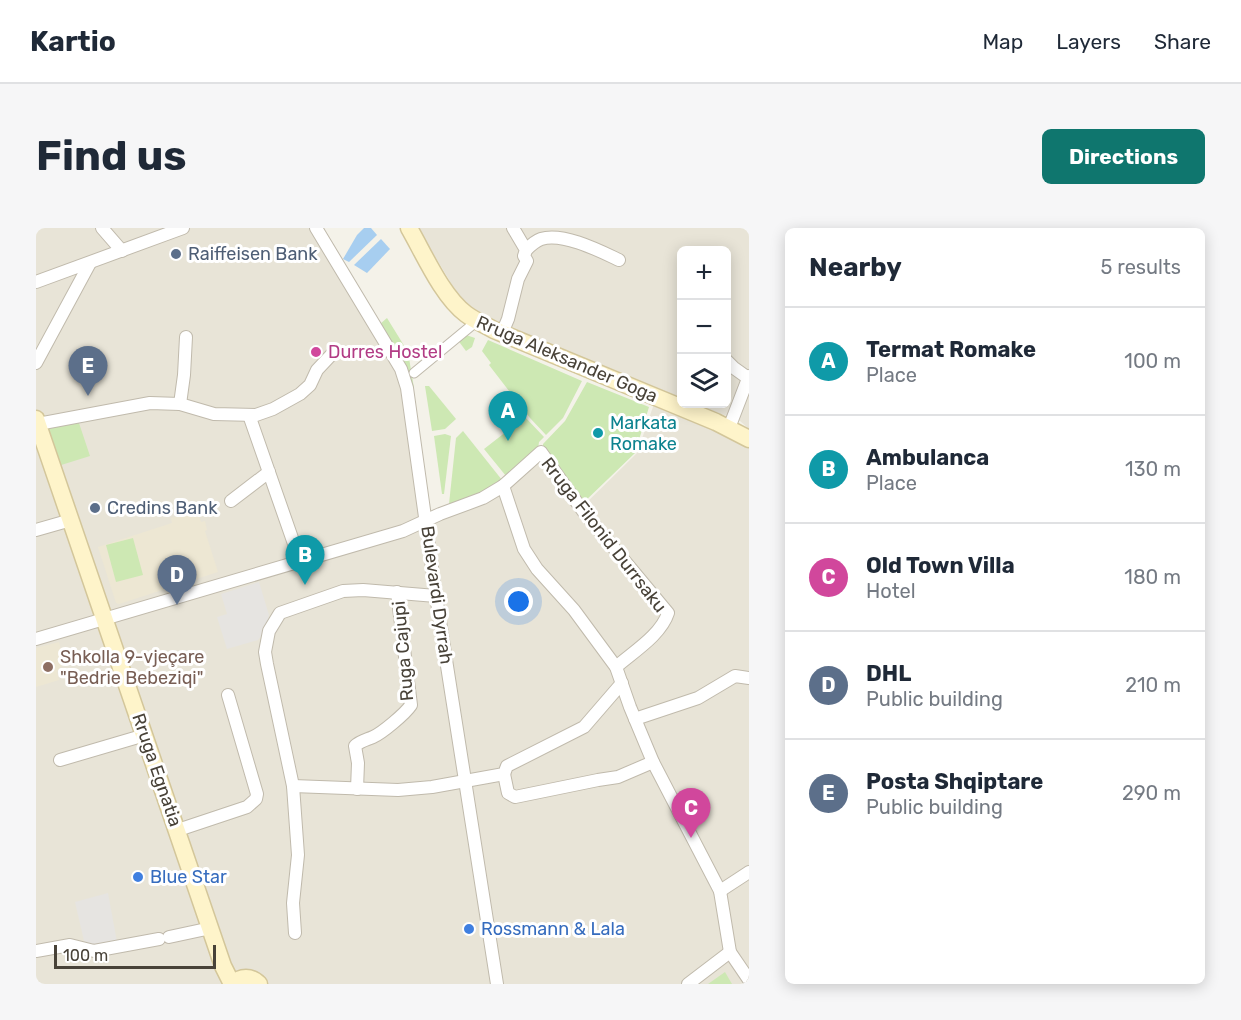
<!DOCTYPE html>
<html lang="en">
<head>
<meta charset="utf-8">
<style>
	body { margin:0; font-family:Rubik,sans-serif; background:#f6f6f7; color:#1f2937 }
	.controls { position:absolute; right:18px; top:18px; display:grid; overflow:hidden; border-radius:9px; box-shadow:0 3px 15px #0003 }
	.controls button { width:54px; height:54px; display:grid; place-items:center; padding:0; border:0; border-bottom:2px solid #e0e1e3; background:#fff; color:#1f2937; font:30px sans-serif }
	.scale { position:absolute; left:18px; bottom:15px; width:162px; box-sizing:border-box; padding-left:6px; border:3px solid #484238; border-top:0; font-size:16px; line-height:21px; white-space:nowrap; color:#484238; -webkit-text-stroke:4px #fff; paint-order:stroke }
	.you { position:absolute; left:483px; top:374px; width:21px; height:21px; margin:-15px; border:4px solid #fff; border-radius:50%; background:#1a73e8; box-shadow:0 0 0 9px #1a73e833 }
	.badge { display:grid; place-items:center; width:39px; height:39px; border-radius:50%; background:#0f766e; color:#fff; font-size:20px; font-weight:700 }
	.pin { position:absolute; translate:-50% -50px; filter:drop-shadow(0 2px 3px #0008) }
	.pin::after { content:''; position:absolute; top:32px; width:21px; height:18px; background:inherit; clip-path:polygon(0 0,100% 0,50% 100%) }
	.list { margin:0; padding:0; list-style:none }
	h2 { display:flex; justify-content:space-between; align-items:center; height:78px; margin:0; padding:0 24px; font-size:26px }
	h2 small { font-size:20px; font-weight:400; color:#747a83 }
	.list li { display:grid; grid-template-columns:39px 1fr auto; gap:18px; align-items:center; box-sizing:border-box; height:108px; padding:0 24px; border-top:2px solid #e0e1e3 }
	.list b { display:block; font-size:22px; white-space:nowrap }
	.list p { margin:0; font-size:20px; white-space:nowrap; color:#747a83 }
	.list em { font-size:20px; font-style:normal; color:#747a83 }
	.icon { flex:none; width:33px; height:33px; fill:none; stroke:currentColor; stroke-width:2; stroke-linecap:round; stroke-linejoin:round }
	.map { position:relative; flex:none; width:713px; height:756px; overflow:hidden; border-radius:9px }
	header { display:flex; align-items:center; gap:36px; box-sizing:border-box; height:84px; padding:0 30px; background:#fff; border-bottom:2px solid #e0e1e3 }
	header strong { font-size:28px }
	nav { display:flex; gap:33px; margin-inline-start:auto; font-size:21px }
	.intro { display:flex; align-items:center; justify-content:space-between; box-sizing:border-box; height:144px; padding:0 36px }
	h1 { margin:0; font-size:42px }
	.button { padding:15px 27px; border-radius:9px; background:#0f766e; color:#fff; font-size:21px; font-weight:700 }
	main { display:flex; gap:36px; padding:0 36px }
	aside { flex:1; background:#fff; border-radius:9px; box-shadow:0 3px 15px #0003 }
	.map>svg:first-child { display:block }
	.residential { fill:#e8e4d7 }
	.education { fill:#ede7d3 }
	.green { fill:#cde8b3 }
	.parking { fill:#e6e4e1 }
	.water { fill:#a7cef0 }
	.lines { fill:none; stroke-linecap:round; stroke-linejoin:round }
	.pedestrian-casing { stroke:#c0baac; stroke-width:11 }
	.minor-casing { stroke:#c0baac; stroke-width:14 }
	.secondary-casing { stroke:#d3c69a; stroke-width:19 }
	.pedestrian { stroke:#fff; stroke-width:9 }
	.minor { stroke:#fff; stroke-width:12 }
	.secondary { stroke:#fef4ca; stroke-width:16 }
	.service-dot { fill:#5c6f8a; stroke:#fff; stroke-width:2 }
	.hotel-dot { fill:#d1479c; stroke:#fff; stroke-width:2 }
	.culture-dot { fill:#0f9aa8; stroke:#fff; stroke-width:2 }
	.education-dot { fill:#8d6e63; stroke:#fff; stroke-width:2 }
	.shop-dot { fill:#3f7fe0; stroke:#fff; stroke-width:2 }
	.labels { text-anchor:middle; dominant-baseline:central; stroke-width:6; stroke-linejoin:round; paint-order:stroke }
	.service-label { font-size:18px; fill:#4e5e75; stroke:#fff; text-anchor:start }
	.hotel-label { font-size:18px; fill:#b23c85; stroke:#fff; text-anchor:start }
	.street-label { font-size:18px; fill:#484238; stroke:#fff }
	.culture-label { font-size:18px; fill:#0d838f; stroke:#fff; text-anchor:start }
	.education-label { font-size:18px; fill:#785e54; stroke:#fff; text-anchor:start }
	.shop-label { font-size:18px; fill:#366cbe; stroke:#fff; text-anchor:start }
</style>
</head>
<body>
<header>
<strong>Kartio</strong>
<nav><a>Map</a><a>Layers</a><a>Share</a></nav>
</header>
<div class="intro"><h1>Find us</h1><a class="button">Directions</a></div>
<main>
<div class="map">
<svg width="713" height="756" viewBox="0 0 713 756">
	<rect width="100%" height="100%" fill="#f4f2e9"/>
	<g class="residential">
		<path d="M0 0H275L360 140 368 161 387 296 450 272 505 228 544 281 601 225 619 173 713 218V756H0Z"/>
		<path d="M382 0H713V201L704 193 659 176H690V22H646L645 170 477 102 440 83 430 75 418 60Z"/>
	</g>
	<g class="education">
		<path d="M161 282 165 294 169 293 171 302 169 303 182 344 83 376 80 375 62 319 136 295 135 290Z"/>
		<path d="M23 414 28 434 21 444 23 452 0 459V420Z"/>
	</g>
	<g class="green">
		<path d="M351 90 372 124 378 160H377L372 145 344 96Z"/>
		<path d="M427 106 439 110 436 119 430 123 421 111Z"/>
		<path d="M452 112 546 153 527 190 510 207 494 190 453 137 455 135 446 123Z"/>
		<path d="M551 154 613 179 599 225 545 277 507 224V216L529 193Z"/>
		<path d="M389 158H393L420 191 409 201 396 203Z"/>
		<path d="M489 189 508 209 503 214 502 221 470 248 448 221Z"/>
		<path d="M42 192 54 228 22 238 9 200Z"/>
		<path d="M427 203 466 252 447 265 413 276 420 210Z"/>
		<path d="M409 206 415 208 408 266H406L398 208Z"/>
		<path d="M97 310 107 347 80 354 70 317Z"/>
		<path d="M689 744 696 756H672Z"/>
	</g>
	<g class="parking">
		<path d="M223 354 233 387 230 402 222 412 191 421 181 389 191 386 185 366Z"/>
		<path d="M72 665 81 714 57 719 48 713 39 674Z"/>
	</g>
	<g class="water">
		<path d="M328 0H335L341 7 313 34 307 31 321 7Z"/>
		<path d="M345 11 354 21 331 45 318 37Z"/>
	</g>
	<g class="lines">
		<defs>
			<path id="pedestrian" d="M378 145 441 93"/>
			<g id="minor">
				<path d="M66 0 86 23"/>
				<path d="M280 0 365 141 371 160 400 368 461 756"/>
				<path d="M490 22C494 18 499 13 505 11 527 4 564 23 583 32"/>
				<path d="M0 54 147 0"/>
				<path d="M466 105 472 91 482 51 491 33 488 28 490 22 477 0"/>
				<path d="M690 132 698 140 712 150"/>
				<path d="M0 135 54 35"/>
				<path d="M144 176 148 147 150 109"/>
				<path d="M213 187 264 333"/>
				<path d="M2 196 114 175 144 176 178 186 220 187 237 181 264 166 274 157 281 142 296 126"/>
				<path d="M693 200 713 148"/>
				<path d="M467 258 488 321 501 341 538 382 580 439 594 479 617 534 684 663 694 724 713 752"/>
				<path d="M195 273 233 244"/>
				<path d="M0 302 35 292"/>
				<path d="M0 411 367 303 404 286 447 270 467 258 505 224 547 283 632 385C625 407 597 424 580 439"/>
				<path d="M599 491 662 470 699 448 713 450"/>
				<path d="M24 532 109 507"/>
				<path d="M468 546 472 565 479 569 562 552 582 549 617 534"/>
				<path d="M257 558 362 562 396 559 468 546 471 538 548 499 586 455"/>
				<path d="M321 561 322 535 319 518C324 513 330 512 337 509 346 505 369 486 375 477L361 364"/>
				<path d="M142 602 211 579 220 571 221 566 192 467"/>
				<path d="M684 663 713 644"/>
				<path d="M259 705 257 675 262 627 257 558 231 436 229 424 233 403 244 385 307 363 327 362 400 368"/>
				<path d="M133 709 175 700"/>
				<path d="M0 723 34 717 58 723 123 711"/>
				<path d="M652 756 694 724"/>
			</g>
			<g id="secondary">
				<path d="M373 0C388 26 406 68 430 86 438 92 449 97 458 102L680 194 713 211"/>
				<path d="M0 191 187 738 196 756"/>
				<path d="M197 756C205 748 215 748 223 756"/>
			</g>
		</defs>
		<use href="#pedestrian" class="pedestrian-casing"/>
		<use href="#minor" class="minor-casing"/>
		<use href="#secondary" class="secondary-casing"/>
		<use href="#pedestrian" class="pedestrian"/>
		<use href="#minor" class="minor"/>
		<use href="#secondary" class="secondary"/>
	</g>
	<g class="service-dot">
		<circle cx="140" cy="26" r="6"/>
		<circle cx="59" cy="280" r="6"/>
	</g>
	<circle class="hotel-dot" cx="280" cy="124" r="6"/>
	<circle class="culture-dot" cx="562" cy="205" r="6"/>
	<circle class="education-dot" cx="12" cy="439" r="6"/>
	<g class="shop-dot">
		<circle cx="102" cy="649" r="6"/>
		<circle cx="433" cy="701" r="6"/>
	</g>
	<g class="labels">
		<g class="service-label">
			<text x="152" y="26">Raiffeisen Bank</text>
			<text x="71" y="280">Credins Bank</text>
		</g>
		<g class="hotel-label">
			<text x="292" y="124">Durres Hostel</text>
		</g>
		<g class="street-label">
			<text transform="translate(531 131) rotate(23)">Rruga Aleksander Goga</text>
			<text transform="translate(568 307) rotate(52)">Rruga Filonid Durrsaku</text>
			<text transform="translate(401 367) rotate(82)">Bulevardi Dyrrah</text>
			<text transform="translate(367 423) rotate(-95)">Ruga Cajupi</text>
			<text transform="translate(121 542) rotate(71)">Rruga Egnatia</text>
		</g>
		<g class="culture-label">
			<text x="574" y="195">Markata<tspan x="574" dy="21">Romake</tspan></text>
		</g>
		<g class="education-label">
			<text x="24" y="429">Shkolla 9-vjeçare<tspan x="24" dy="21">"Bedrie Bebeziqi"</tspan></text>
		</g>
		<g class="shop-label">
			<text x="114" y="649">Blue Star</text>
			<text x="445" y="701">Rossmann &amp; Lala</text>
		</g>
	</g>
</svg>
<div class="controls">
<button>+</button>
<button>−</button>
<button><svg class="icon" aria-label="layers" viewBox="0 0 24 24"><path d="M12 4l9 5-9 5-9-5zM3 14l9 5 9-5"/></svg></button>
</div>
<div class="scale">100 m</div>
<div class="you"></div>
<div class="pin badge" style="left:472px;top:213px;background:#0f9aa8">A</div>
<div class="pin badge" style="left:269px;top:357px;background:#0f9aa8">B</div>
<div class="pin badge" style="left:655px;top:610px;background:#d1479c">C</div>
<div class="pin badge" style="left:141px;top:377px;background:#5c6f8a">D</div>
<div class="pin badge" style="left:52px;top:168px;background:#5c6f8a">E</div>
</div>
<aside>
<h2>Nearby<small>5 results</small></h2>
<ul class="list">
<li><span class="badge" style="background:#0f9aa8">A</span><div><b>Termat Romake</b><p>Place</p></div><em>100 m</em></li>
<li><span class="badge" style="background:#0f9aa8">B</span><div><b>Ambulanca</b><p>Place</p></div><em>130 m</em></li>
<li><span class="badge" style="background:#d1479c">C</span><div><b>Old Town Villa</b><p>Hotel</p></div><em>180 m</em></li>
<li><span class="badge" style="background:#5c6f8a">D</span><div><b>DHL</b><p>Public building</p></div><em>210 m</em></li>
<li><span class="badge" style="background:#5c6f8a">E</span><div><b>Posta Shqiptare</b><p>Public building</p></div><em>290 m</em></li>
</ul>
</aside>
</main>
</body>
</html>
